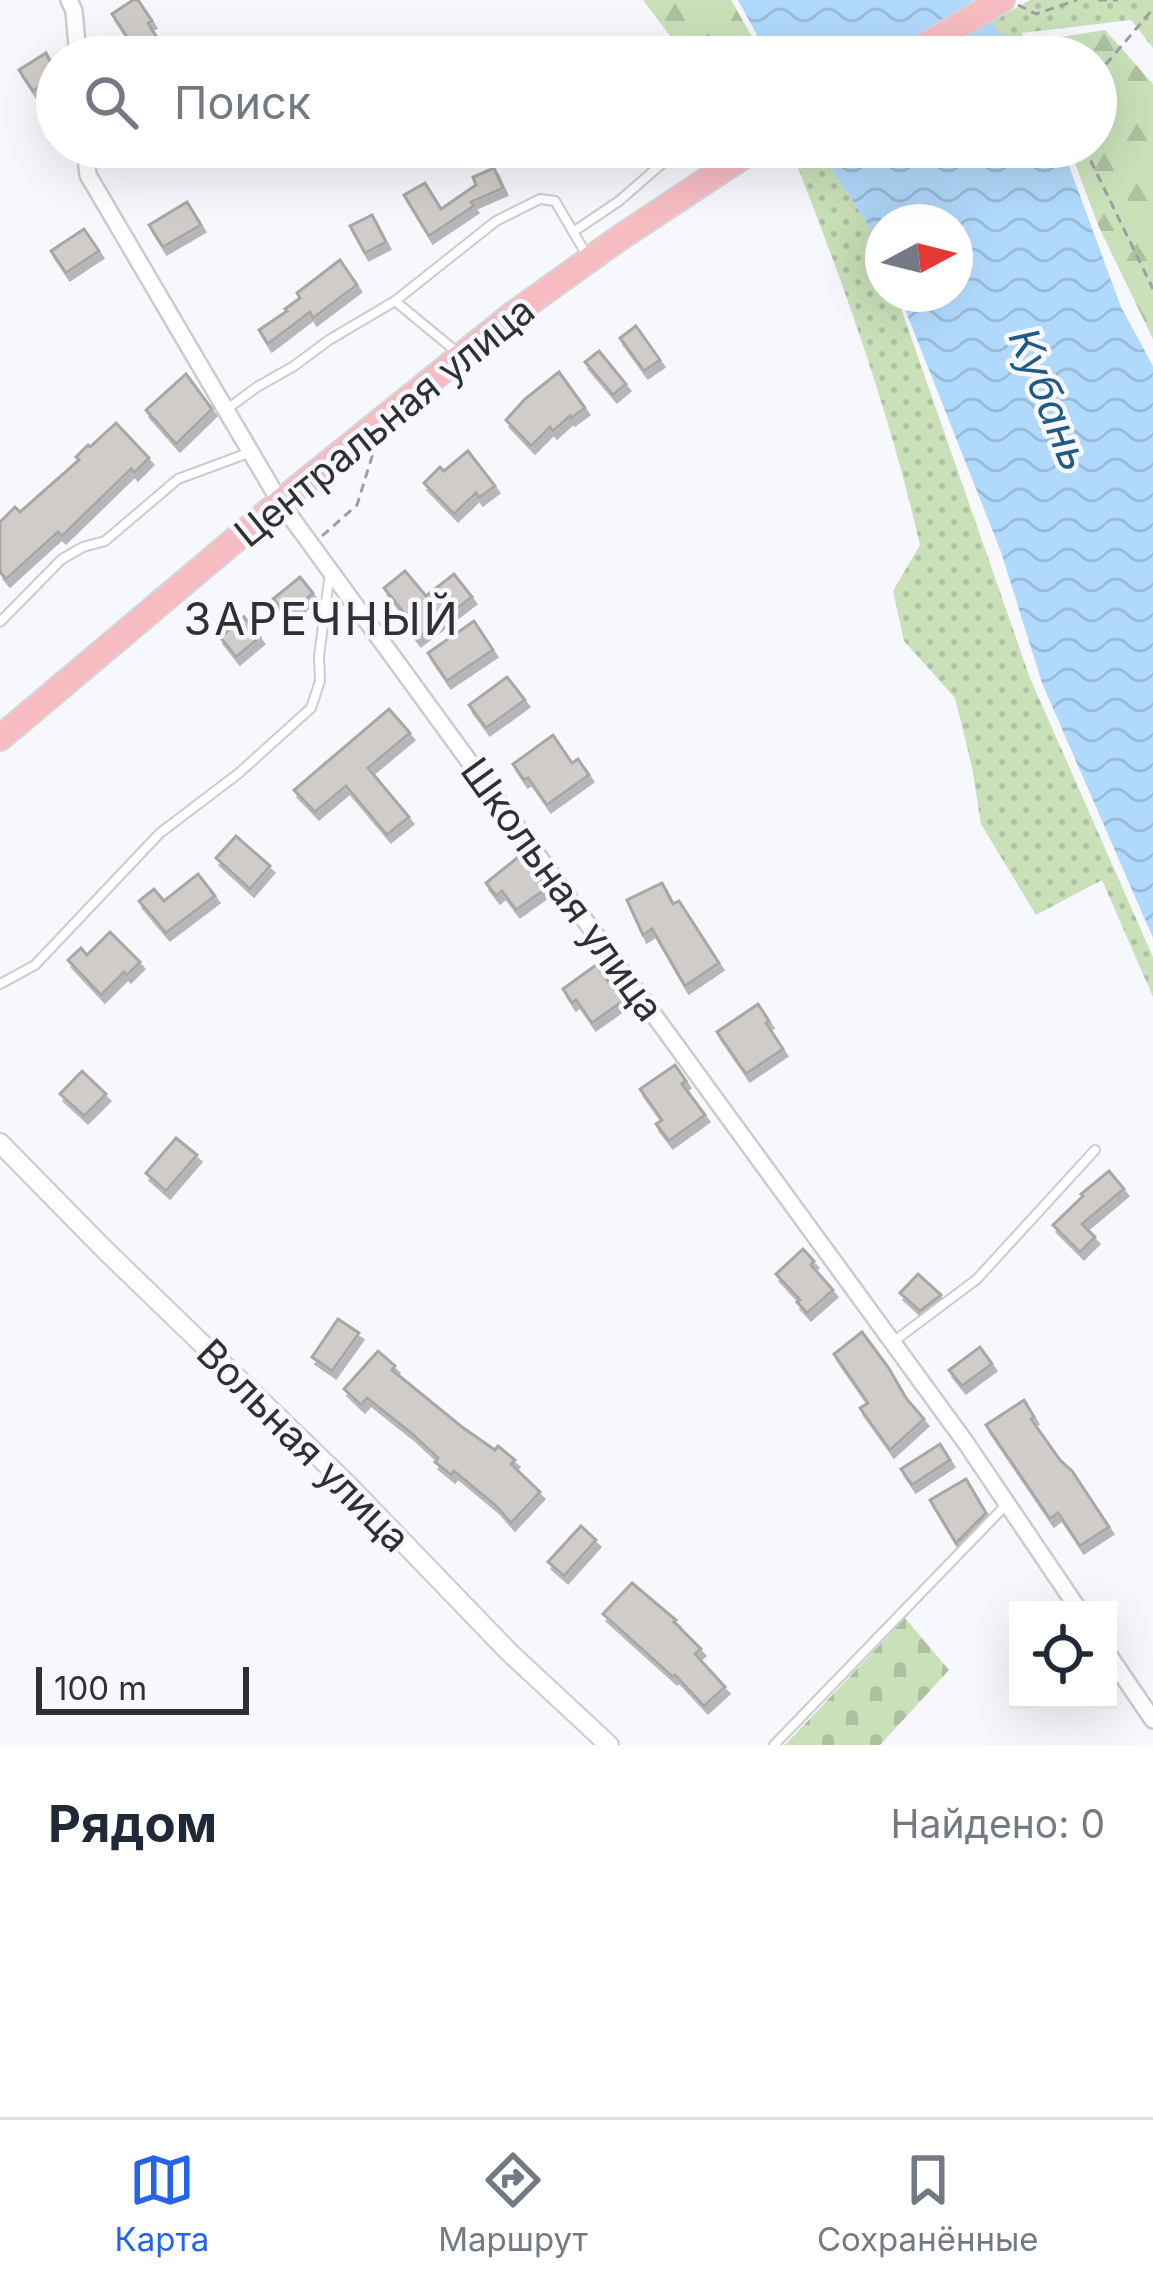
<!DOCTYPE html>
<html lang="ru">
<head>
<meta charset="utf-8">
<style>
	body { margin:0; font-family:Inter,sans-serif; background:#f6f6f7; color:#1f2937 }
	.controls { position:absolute; right:36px; bottom:36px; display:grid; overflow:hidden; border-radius:0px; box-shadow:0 12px 48px #0002 }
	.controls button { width:108px; height:108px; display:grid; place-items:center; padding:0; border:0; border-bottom:3px solid #e0e1e3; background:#fff; color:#1f2937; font:60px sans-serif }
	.compass { position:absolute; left:865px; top:204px; width:108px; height:108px; border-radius:50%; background:#fff; box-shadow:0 12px 48px #0002; rotate:83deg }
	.scale { position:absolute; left:36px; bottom:30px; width:213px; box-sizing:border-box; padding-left:12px; border:6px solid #2f3032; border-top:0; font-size:33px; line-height:42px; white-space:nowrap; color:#2f3032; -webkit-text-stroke:9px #f7f8fd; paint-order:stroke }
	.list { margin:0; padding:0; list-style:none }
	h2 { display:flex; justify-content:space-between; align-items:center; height:156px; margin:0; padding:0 48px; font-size:51px }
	h2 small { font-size:39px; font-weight:400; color:#747a83 }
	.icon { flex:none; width:66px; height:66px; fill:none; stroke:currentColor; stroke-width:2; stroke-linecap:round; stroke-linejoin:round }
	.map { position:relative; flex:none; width:1153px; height:1745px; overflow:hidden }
	.search { position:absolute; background:#fff; box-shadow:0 12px 48px #0002; left:36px; right:36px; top:36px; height:132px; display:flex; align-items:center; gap:30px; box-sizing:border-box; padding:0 42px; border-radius:66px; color:#747a83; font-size:45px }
	.sheet { height:372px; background:#fff }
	nav { display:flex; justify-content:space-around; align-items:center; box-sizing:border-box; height:168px; border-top:3px solid #e0e1e3; background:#fff; font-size:33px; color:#747a83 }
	nav a { display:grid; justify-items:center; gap:6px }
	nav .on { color:#2563eb }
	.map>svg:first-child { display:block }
	.grass { fill:url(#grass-dots) }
	.forest { fill:url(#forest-firs) }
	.cemetery { fill:url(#cemetery-stones) }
	.water { fill:url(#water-waves) }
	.building { fill:#cfccc9; stroke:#a9a7a3; stroke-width:3; filter:url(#shadow) }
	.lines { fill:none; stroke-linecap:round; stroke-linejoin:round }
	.service-casing { stroke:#caccd0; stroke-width:12 }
	.minor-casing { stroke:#caccd0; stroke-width:20 }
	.tertiary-casing { stroke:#caccd0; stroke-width:22 }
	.primary-casing { stroke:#d5d6d6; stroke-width:28 }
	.path { stroke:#9e9fa2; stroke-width:3; stroke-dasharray:9 6; stroke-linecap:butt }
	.service { stroke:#fff; stroke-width:8 }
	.minor { stroke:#fff; stroke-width:15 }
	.tertiary { stroke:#fff; stroke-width:18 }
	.primary { stroke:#f6bcc2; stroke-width:24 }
	.labels { text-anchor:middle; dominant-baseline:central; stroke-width:9; stroke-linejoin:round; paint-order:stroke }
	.street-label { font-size:39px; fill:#2f3032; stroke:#f7f8fd }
	.water-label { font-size:42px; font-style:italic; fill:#1f5b86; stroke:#f7f8fd }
	.quarter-label { font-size:45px; letter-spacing:3px; fill:#2f3032; stroke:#f7f8fd }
</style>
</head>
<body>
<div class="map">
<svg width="1153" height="1745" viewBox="0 0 1153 1745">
	<defs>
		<pattern id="grass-dots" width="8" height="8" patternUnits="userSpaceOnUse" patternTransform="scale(3)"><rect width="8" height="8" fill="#c9e0b9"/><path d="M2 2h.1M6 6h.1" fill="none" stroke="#adc0a0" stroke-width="1.8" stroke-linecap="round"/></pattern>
		<pattern id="forest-firs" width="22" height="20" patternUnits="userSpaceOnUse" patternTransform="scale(3)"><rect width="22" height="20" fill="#c9e0b9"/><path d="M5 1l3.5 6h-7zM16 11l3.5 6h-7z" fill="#adc0a0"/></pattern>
		<pattern id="cemetery-stones" width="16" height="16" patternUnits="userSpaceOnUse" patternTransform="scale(3)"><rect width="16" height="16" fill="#c9e0b9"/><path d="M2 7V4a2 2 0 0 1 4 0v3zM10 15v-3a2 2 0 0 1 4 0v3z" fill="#adc0a0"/></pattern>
		<pattern id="water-waves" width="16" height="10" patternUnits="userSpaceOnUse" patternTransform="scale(3)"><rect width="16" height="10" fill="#b1d9fb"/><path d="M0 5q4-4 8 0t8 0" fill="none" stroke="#99bbd8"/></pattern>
		<filter id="shadow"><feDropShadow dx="4" dy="7" stdDeviation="0" flood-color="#0004"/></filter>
	</defs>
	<rect width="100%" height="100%" fill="#f7f8fd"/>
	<g class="grass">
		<path d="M1030 0H1153V48L1131 20 1022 33 1029 57H1021L990 23Z"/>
		<path d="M790 147H817L875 235 883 258V294H896L1030 678 1153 957V997L1102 880 1036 915 981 824 972 767 955 698 904 641 893 591 920 545C889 409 841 277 790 147Z"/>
	</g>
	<g class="forest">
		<path d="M643 0H731L759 49 751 57H686Z"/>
		<path d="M1105 30 1153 84V339L1098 225 1069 147H1096V57H1035L1030 42Z"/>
	</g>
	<path class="cemetery" d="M905 1618 949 1670 880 1745H785Z"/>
	<g class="water">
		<path d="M738 0H972L1021 57H769Z"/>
		<path d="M817 147H1062L1121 307 1153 366V938L1042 683 1001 552 899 294H955V222H883V255L875 235Z"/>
	</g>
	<g class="building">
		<path d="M133 0H138L152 21 148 23 169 57H135L130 48 133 46 112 14Z"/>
		<path d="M46 53 57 75 33 91 19 70Z"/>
		<path d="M494 168 503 188 471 202 474 206 429 236 404 195 425 183 441 209 476 185 473 177Z"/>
		<path d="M187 202 201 225 163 247 149 225Z"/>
		<path d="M372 215 386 242 365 253 350 226Z"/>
		<path d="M84 229 99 251 66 273 51 251Z"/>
		<path d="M340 260 357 285 313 318 310 312 268 344 259 330 287 311 285 309 300 298 297 293Z"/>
		<path d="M636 326 660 360 644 371 620 338Z"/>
		<path d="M599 351 626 384 613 395 585 362Z"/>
		<path d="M559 372 585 408 571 418 570 416 553 431 550 427 531 446 506 420 525 399Z"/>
		<path d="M186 374 212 409 176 444 146 410Z"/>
		<path d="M116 423 149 458 134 473 131 469 62 536 58 532 6 579 0 572V522L15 507 20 512 79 460 76 457 88 445 90 447Z"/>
		<path d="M468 451 495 486 479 498 476 493 454 514 424 483 440 467 444 471Z"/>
		<path d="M405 571 426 596 454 574 472 597 417 639 400 616 404 613 384 588Z"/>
		<path d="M300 577 313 593 287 616 273 599Z"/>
		<path d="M244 617 260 637 236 657 220 637Z"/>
		<path d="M474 621 493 650 447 681 428 653Z"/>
		<path d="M507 677 525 700 486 728 469 705Z"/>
		<path d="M389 709 410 733 368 768 409 817 387 835 346 786 315 812 294 790Z"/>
		<path d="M553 735 572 763 578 759 589 775 547 805 528 778 524 780 513 764Z"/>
		<path d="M236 836 270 866 250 889 216 858Z"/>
		<path d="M522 854 547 888 516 910 502 891 496 896 486 883Z"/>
		<path d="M198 874 215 896 166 933 139 901 154 889 164 901Z"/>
		<path d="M662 883 673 904 679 901 719 963 685 986 652 929 643 935 627 900Z"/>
		<path d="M110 932 140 962 127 975 124 972 101 995 68 960 81 948 87 955Z"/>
		<path d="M596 965 623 1001 592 1023 576 1000 572 1003 563 989Z"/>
		<path d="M758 1004 769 1021 766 1023 783 1049 746 1074 717 1032Z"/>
		<path d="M675 1065 686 1081 682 1084 705 1115 669 1141 656 1124 662 1120 640 1089Z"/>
		<path d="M82 1071 106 1094 84 1116 60 1094Z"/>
		<path d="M176 1138 197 1155 166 1191 146 1173Z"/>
		<path d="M1109 1171 1124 1189 1082 1224 1095 1237 1080 1252 1053 1225 1083 1196 1081 1194Z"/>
		<path d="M803 1249 814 1261 811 1265 833 1290 807 1313 797 1302 800 1300 776 1274Z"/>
		<path d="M918 1274 941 1295 920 1311 900 1293Z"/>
		<path d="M338 1319 359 1333 332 1371 312 1357Z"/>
		<path d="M862 1332 888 1367 906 1398 924 1419 890 1450 860 1408 868 1403 834 1354Z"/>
		<path d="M980 1347 992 1364 962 1386 949 1370Z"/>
		<path d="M378 1351 395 1366 392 1370 462 1427 495 1450 498 1446 515 1460 511 1464 540 1492 511 1523 496 1506 454 1471 451 1475 435 1462 438 1458 411 1433 367 1398 361 1405 344 1389Z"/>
		<path d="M1024 1400 1034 1417 1031 1419 1060 1460 1072 1471 1109 1527 1080 1546 1058 1513 1050 1519 986 1425Z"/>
		<path d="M940 1444 950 1460 912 1485 901 1469Z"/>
		<path d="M966 1479 986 1513 956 1543 930 1500Z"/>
		<path d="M581 1526 596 1540 564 1576 548 1562Z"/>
		<path d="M632 1583 676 1620 674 1622 701 1649 695 1654 725 1687 704 1706 675 1675 673 1677 603 1614Z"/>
	</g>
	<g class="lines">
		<defs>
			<g id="service">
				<path d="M573 232 619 201 681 147"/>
				<path d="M395 301 458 353"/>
				<path d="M227 409 257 387 294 366 329 340 395 301 496 221 540 199 555 201 588 257"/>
				<path d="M0 622 62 559 83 547 105 541 178 479 251 452"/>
				<path d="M0 984 35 965 160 833 239 773 311 708 320 681 319 656 330 572"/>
				<path d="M893 1342 977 1279 1095 1150"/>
				<path d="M774 1745 1006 1505"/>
			</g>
			<g id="minor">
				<path d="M69 0 74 11 78 57"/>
				<path d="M85 147 88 175 280 502 966 1443 1079 1610"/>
				<path d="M1108 1654 1153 1720"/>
			</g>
			<path id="tertiary" d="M0 1143 104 1249 348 1485 509 1652 609 1745"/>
			<g id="primary">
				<path d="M905 57 1002 0"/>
				<path d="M0 738 280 502 512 315 618 239 757 147"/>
			</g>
		</defs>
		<use href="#service" class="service-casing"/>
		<use href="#minor" class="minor-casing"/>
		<use href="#tertiary" class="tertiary-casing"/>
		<use href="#primary" class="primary-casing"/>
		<g class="path">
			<path d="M1098 0H1118"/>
			<path d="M1018 5 1036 14 1077 0"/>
			<path d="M1096 76 1153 9"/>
			<path d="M1084 147 1153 289"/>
			<path d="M322 536 357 505 374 450"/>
		</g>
		<use href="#service" class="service"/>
		<use href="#minor" class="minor"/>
		<use href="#tertiary" class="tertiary"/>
		<use href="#primary" class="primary"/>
	</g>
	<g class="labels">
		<g class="street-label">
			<text transform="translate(384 421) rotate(-39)">Центральная улица</text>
			<text transform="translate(563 889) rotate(54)">Школьная улица</text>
			<text transform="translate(304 1445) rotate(45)">Вольная улица</text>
		</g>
		<g class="water-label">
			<text transform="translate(1050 399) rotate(68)">Кубань</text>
		</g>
		<g class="quarter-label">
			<text x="322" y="618">ЗАРЕЧНЫЙ</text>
		</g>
	</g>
</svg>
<div class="controls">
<button><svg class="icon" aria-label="locate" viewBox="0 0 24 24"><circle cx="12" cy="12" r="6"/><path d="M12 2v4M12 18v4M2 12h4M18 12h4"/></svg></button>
</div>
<svg class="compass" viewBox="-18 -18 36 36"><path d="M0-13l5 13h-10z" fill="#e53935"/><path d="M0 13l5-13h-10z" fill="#747a83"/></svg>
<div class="scale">100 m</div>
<div class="search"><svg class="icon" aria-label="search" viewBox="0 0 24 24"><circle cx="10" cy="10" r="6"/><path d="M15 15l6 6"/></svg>Поиск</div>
</div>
<section class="sheet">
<h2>Рядом<small>Найдено: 0</small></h2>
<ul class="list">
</ul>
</section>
<nav>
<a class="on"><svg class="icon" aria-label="map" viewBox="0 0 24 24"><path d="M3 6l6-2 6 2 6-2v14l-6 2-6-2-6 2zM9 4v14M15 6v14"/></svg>Карта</a>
<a><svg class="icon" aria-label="directions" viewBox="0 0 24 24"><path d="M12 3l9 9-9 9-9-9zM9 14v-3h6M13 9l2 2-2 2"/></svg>Маршрут</a>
<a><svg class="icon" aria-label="saved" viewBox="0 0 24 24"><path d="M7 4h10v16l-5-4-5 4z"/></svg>Сохранённые</a>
</nav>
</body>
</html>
